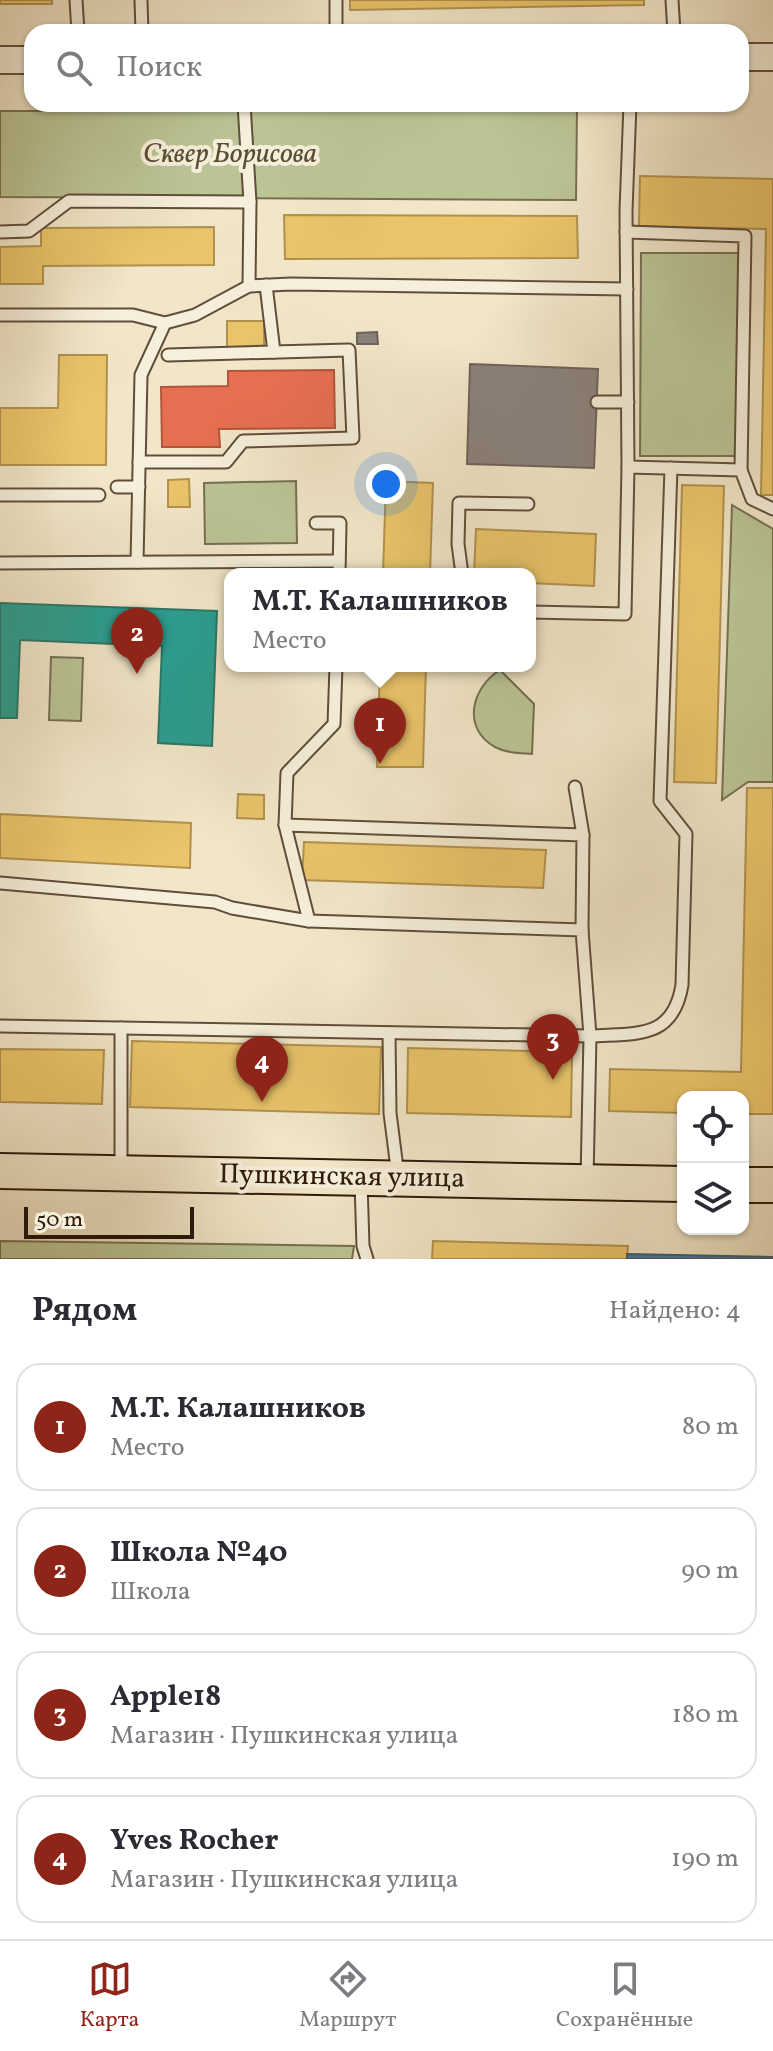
<!DOCTYPE html>
<html lang="ru">
<head>
<meta charset="utf-8">
<style>
	body { margin:0; font-family:Vollkorn,serif; background:#f7f7f7; color:#2b2b33 }
	.controls { position:absolute; right:24px; bottom:24px; display:grid; overflow:hidden; border-radius:16px; box-shadow:0 2px 6px #0004 }
	.controls button { width:72px; height:72px; display:grid; place-items:center; padding:0; border:0; border-bottom:2px solid #e1e1e2; background:#fff; color:#2b2b33; font:40px sans-serif }
	.scale { position:absolute; left:24px; bottom:20px; width:170px; box-sizing:border-box; padding-left:8px; border:4px solid #2f1b0a; border-top:0; font-size:22px; line-height:28px; white-space:nowrap; color:#2f1b0a; -webkit-text-stroke:6px #f6efdb; paint-order:stroke }
	.you { position:absolute; left:386px; top:484px; width:28px; height:28px; margin:-20px; border:6px solid #fff; border-radius:50%; background:#1a73e8; box-shadow:0 0 0 12px #1a73e833 }
	.badge { display:grid; place-items:center; width:52px; height:52px; border-radius:50%; background:#8f2418; color:#fff; font-size:26px; font-weight:700 }
	.pin { position:absolute; translate:-50% -66px; filter:drop-shadow(0 2px 4px #0008) }
	.pin::after { content:''; position:absolute; top:42px; width:28px; height:24px; background:inherit; clip-path:polygon(0 0,100% 0,50% 100%) }
	.popup { position:absolute; left:224px; top:568px; width:312px; height:104px; box-sizing:border-box; display:grid; place-content:center; border-radius:16px; background:#fff; filter:drop-shadow(0 2px 6px #0005); font-size:26px; white-space:nowrap; color:#7c7c81 }
	.popup b { font-size:30px; color:#2b2b33 }
	.popup::after { content:''; position:absolute; left:50%; top:100%; margin-left:-16px; border:16px solid transparent; border-top-color:#fff }
	.list { margin:0; padding:0; list-style:none }
	h2 { display:flex; justify-content:space-between; align-items:center; height:104px; margin:0; padding:0 32px; font-size:34px }
	h2 small { font-size:26px; font-weight:400; color:#7c7c81 }
	.list li { display:grid; grid-template-columns:52px 1fr auto; gap:24px; align-items:center; box-sizing:border-box; height:128px; margin:0 16px 16px; padding:0 16px; border:2px solid #e1e1e2; border-radius:24px }
	.list b { display:block; font-size:30px; white-space:nowrap }
	.list p { margin:0; font-size:26px; white-space:nowrap; color:#7c7c81 }
	.list em { font-size:26px; font-style:normal; color:#7c7c81 }
	.icon { flex:none; width:44px; height:44px; fill:none; stroke:currentColor; stroke-width:2; stroke-linecap:round; stroke-linejoin:round }
	.map { position:relative; flex:none; width:773px; height:1259px; overflow:hidden }
	.search { position:absolute; background:#fff; box-shadow:0 2px 6px #0004; left:24px; right:24px; top:24px; height:88px; display:flex; align-items:center; gap:20px; box-sizing:border-box; padding:0 28px; border-radius:24px; color:#7c7c81; font-size:30px }
	.sheet { height:680px; background:#fff }
	nav { display:flex; justify-content:space-around; align-items:center; box-sizing:border-box; height:112px; border-top:2px solid #e1e1e2; background:#fff; font-size:22px; color:#7c7c81 }
	nav a { display:grid; justify-items:center; gap:4px }
	nav .on { color:#8f2418 }
	.map>svg:first-child { display:block }
	.green { fill:#bbc495; stroke:#757050; stroke-width:2 }
	.homes { fill:#e9c46a; stroke:#b1914d; stroke-width:2 }
	.shops { fill:#e76f51; stroke:#b0563c; stroke-width:2 }
	.schools { fill:#2a9d8f; stroke:#2c7667; stroke-width:2 }
	.public { fill:#457b9d; stroke:#3e5e71; stroke-width:2 }
	.industry { fill:#8a817c; stroke:#6f625a; stroke-width:2 }
	.lines { fill:none; stroke-linecap:round; stroke-linejoin:round }
	.service-casing { stroke:#604e3a; stroke-width:15 }
	.tertiary-casing { stroke:#604e3a; stroke-width:30 }
	.primary-casing { stroke:#2f1b0a; stroke-width:38 }
	.service { stroke:#f6efdb; stroke-width:11 }
	.tertiary { stroke:#f6efdb; stroke-width:26 }
	.primary { stroke:#f1e6c8; stroke-width:34 }
	.labels { text-anchor:middle; dominant-baseline:central; stroke-width:8; stroke-linejoin:round; paint-order:stroke }
	.park-label { font-size:28px; font-style:italic; fill:#594e34; stroke:#f6efdb }
	.street-label { font-size:28px; fill:#2f1b0a; stroke:#f6efdb }
</style>
</head>
<body>
<div class="map">
<svg width="773" height="1259" viewBox="0 0 773 1259">
	<rect width="100%" height="100%" fill="#f1e6c8"/>
	<filter id="stains"><feTurbulence type="fractalNoise" baseFrequency=".0025" numOctaves="4"/><feColorMatrix values="0 0 0 0 .2 0 0 0 0 .09 0 0 0 0 .02 0 0 0 .5 -.17"/></filter>
	<radialGradient id="worn" r=".72"><stop offset=".6" stop-color="#630" stop-opacity="0"/><stop offset="1" stop-color="#630" stop-opacity=".3"/></radialGradient>
	<g class="green">
		<path d="M577 109 576 200 0 197V111H460Z"/>
		<path d="M641 253H739L738 456H640Z"/>
		<path d="M296 481 297 543 205 544 204 483Z"/>
		<path d="M732 505 773 529V782H748L722 800Z"/>
		<path d="M51 657 83 658 81 721 49 720Z"/>
		<path d="M500 670 534 704 532 754C520 753 506 753 495 747 461 728 472 687 500 670Z"/>
		<path d="M0 1241 354 1246 352 1259H0Z"/>
	</g>
	<g class="homes">
		<rect x="0" y="0" width="52" height="4"/>
		<path d="M350 0H644V5L350 10Z"/>
		<path d="M640 176 773 179V495H761L766 229 639 226Z"/>
		<path d="M284 215 577 216 578 258 285 259Z"/>
		<path d="M214 227V265L43 266V284H0V247L41 246V228Z"/>
		<rect x="227" y="321" width="37" height="26"/>
		<path d="M59 355H107L106 465H0V408H58Z"/>
		<path d="M189 479 190 507H168V480Z"/>
		<path d="M386 481 433 483 430 574H383Z"/>
		<path d="M682 485 724 486 716 783 674 782Z"/>
		<path d="M476 529 596 534 594 586 530 583V574H474Z"/>
		<path d="M380 666H426L423 767H377Z"/>
		<path d="M747 788H773V1114H743V1097H683V1113L609 1111 610 1069 741 1072Z"/>
		<path d="M238 794 264 795V819L237 818Z"/>
		<path d="M0 814 191 823 190 868 0 858Z"/>
		<path d="M304 842 546 850 543 888 302 880Z"/>
		<path d="M132 1041 381 1047 379 1114 130 1107Z"/>
		<path d="M408 1048 572 1052 571 1117 407 1113Z"/>
		<path d="M0 1049 104 1050 102 1104 0 1102Z"/>
		<path d="M433 1241 628 1246 627 1259H432Z"/>
	</g>
	<path class="shops" d="M334 370 335 428 219 429 220 447H162L161 387 228 386V371Z"/>
	<path class="schools" d="M0 603 217 611 212 746 158 743 162 646 20 640 17 718H0Z"/>
	<path class="public" d="M627 1254 773 1257V1259H627Z"/>
	<g class="industry">
		<path d="M377 332 378 344H357V333Z"/>
		<path d="M470 364 598 369 594 468 467 464Z"/>
	</g>
	<g class="lines">
		<defs>
			<g id="service">
				<path d="M76 0 78 32"/>
				<path d="M141 0 142 32"/>
				<path d="M336 0V32"/>
				<path d="M672 0 674 32"/>
				<path d="M244 104 250 202 249 286 291 284 627 289"/>
				<path d="M0 232 29 231 69 201 250 202"/>
				<path d="M626 232 745 236 741 470"/>
				<path d="M266 285 274 352"/>
				<path d="M0 315H133L165 323"/>
				<path d="M597 402H628"/>
				<path d="M139 462H226L243 441 353 438 349 350 168 355"/>
				<path d="M628 467 626 211 630 104"/>
				<path d="M117 487H139"/>
				<path d="M0 495H99"/>
				<path d="M316 523H340L339 574"/>
				<path d="M137 562 141 375 165 323 195 315 249 286"/>
				<path d="M0 563 339 561"/>
				<path d="M462 574 458 544 459 503 528 504"/>
				<path d="M530 612 625 614 628 467 741 470 752 499 773 509"/>
				<path d="M575 787 583 835"/>
				<path d="M285 825 287 773 334 724 336 666"/>
				<path d="M0 883 215 902 232 908 309 921 582 930 590 1036 587 1180"/>
				<path d="M309 921 285 825 583 835 582 930"/>
				<path d="M0 1026 590 1036C636 1033 673 1040 682 985L686 834 660 801 671 468"/>
				<path d="M389 1033 390 1113 398 1176"/>
				<path d="M121 1169V1028"/>
				<path d="M361 1182 363 1246 367 1259"/>
			</g>
			<g id="tertiary">
				<path d="M741 57H773"/>
				<path d="M0 60H32"/>
			</g>
			<g id="primary">
				<path d="M0 1171 683 1184"/>
				<path d="M743 1185H773"/>
			</g>
		</defs>
		<use href="#service" class="service-casing"/>
		<use href="#tertiary" class="tertiary-casing"/>
		<use href="#primary" class="primary-casing"/>
		<use href="#service" class="service"/>
		<use href="#tertiary" class="tertiary"/>
		<use href="#primary" class="primary"/>
	</g>
	<g class="labels">
		<g class="park-label">
			<text x="230" y="154">Сквер Борисова</text>
		</g>
		<g class="street-label">
			<text transform="translate(342 1177) rotate(1)">Пушкинская улица</text>
		</g>
	</g>
	<rect width="100%" height="100%" filter="url(#stains)"/>
	<rect width="100%" height="100%" fill="url(#worn)"/>
</svg>
<div class="controls">
<button><svg class="icon" aria-label="locate" viewBox="0 0 24 24"><circle cx="12" cy="12" r="6"/><path d="M12 2v4M12 18v4M2 12h4M18 12h4"/></svg></button>
<button><svg class="icon" aria-label="layers" viewBox="0 0 24 24"><path d="M12 4l9 5-9 5-9-5zM3 14l9 5 9-5"/></svg></button>
</div>
<div class="scale">50 m</div>
<div class="you"></div>
<div class="pin badge" style="left:380px;top:764px">1</div>
<div class="popup"><b>М.Т. Калашников</b>Место</div>
<div class="pin badge" style="left:137px;top:674px">2</div>
<div class="pin badge" style="left:553px;top:1080px">3</div>
<div class="pin badge" style="left:262px;top:1102px">4</div>
<div class="search"><svg class="icon" aria-label="search" viewBox="0 0 24 24"><circle cx="10" cy="10" r="6"/><path d="M15 15l6 6"/></svg>Поиск</div>
</div>
<section class="sheet">
<h2>Рядом<small>Найдено: 4</small></h2>
<ul class="list">
<li><span class="badge">1</span><div><b>М.Т. Калашников</b><p>Место</p></div><em>80 m</em></li>
<li><span class="badge">2</span><div><b>Школа №40</b><p>Школа</p></div><em>90 m</em></li>
<li><span class="badge">3</span><div><b>Apple18</b><p>Магазин · Пушкинская улица</p></div><em>180 m</em></li>
<li><span class="badge">4</span><div><b>Yves Rocher</b><p>Магазин · Пушкинская улица</p></div><em>190 m</em></li>
</ul>
</section>
<nav>
<a class="on"><svg class="icon" aria-label="map" viewBox="0 0 24 24"><path d="M3 6l6-2 6 2 6-2v14l-6 2-6-2-6 2zM9 4v14M15 6v14"/></svg>Карта</a>
<a><svg class="icon" aria-label="directions" viewBox="0 0 24 24"><path d="M12 3l9 9-9 9-9-9zM9 14v-3h6M13 9l2 2-2 2"/></svg>Маршрут</a>
<a><svg class="icon" aria-label="saved" viewBox="0 0 24 24"><path d="M7 4h10v16l-5-4-5 4z"/></svg>Сохранённые</a>
</nav>
</body>
</html>
